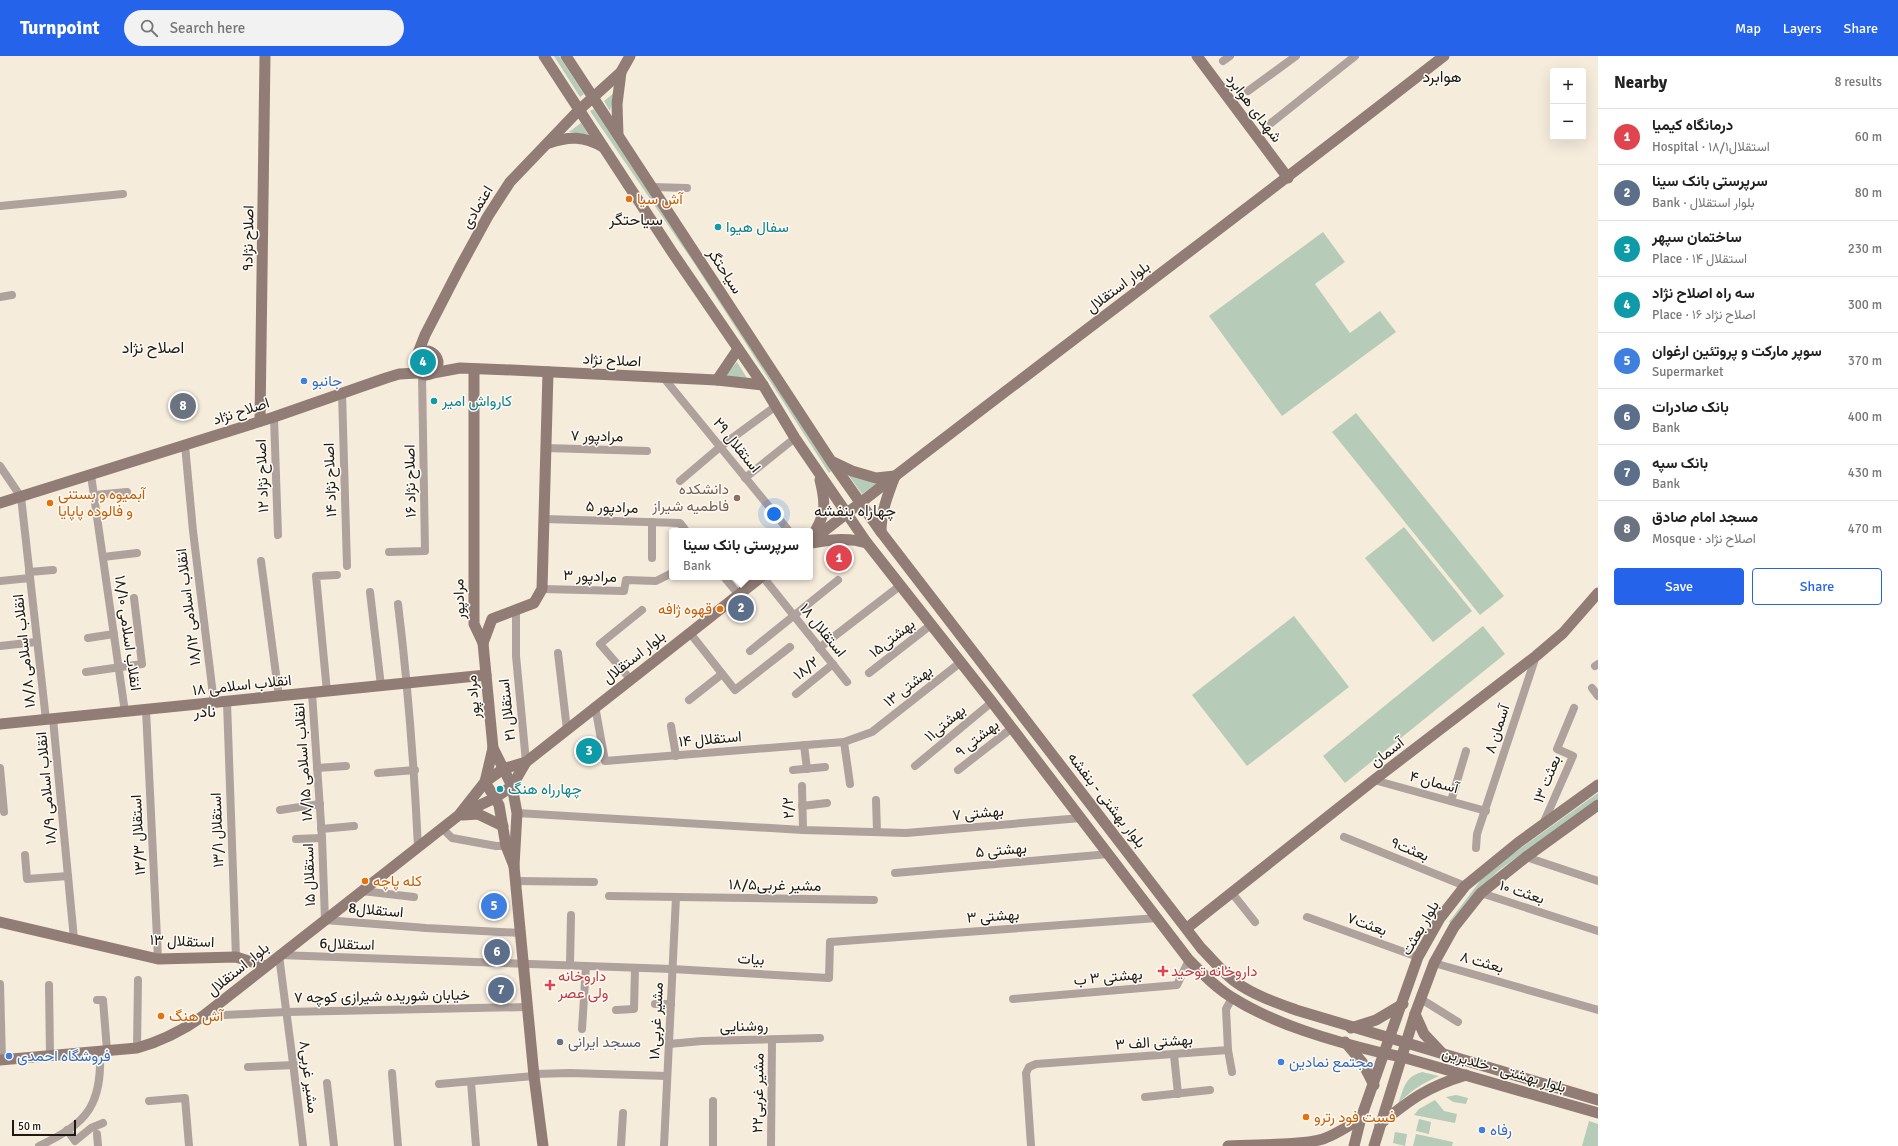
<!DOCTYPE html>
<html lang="en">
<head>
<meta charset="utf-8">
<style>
	body { margin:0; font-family:Signika,Vazirmatn,sans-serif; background:#f2f2f2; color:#222 }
	.controls { position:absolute; right:12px; top:12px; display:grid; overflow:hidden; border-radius:4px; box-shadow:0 4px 16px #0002 }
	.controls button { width:36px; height:36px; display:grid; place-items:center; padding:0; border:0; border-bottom:1px solid #e0e0e0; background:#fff; color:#222; font:20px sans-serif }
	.scale { position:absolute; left:12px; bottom:10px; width:64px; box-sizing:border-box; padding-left:4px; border:2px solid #1d1a15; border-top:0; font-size:11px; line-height:14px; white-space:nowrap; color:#1d1a15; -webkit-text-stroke:3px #fefaf4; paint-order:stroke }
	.you { position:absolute; left:774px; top:458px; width:14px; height:14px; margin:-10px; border:3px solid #fff; border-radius:50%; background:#1a73e8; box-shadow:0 0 0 6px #1a73e833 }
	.badge { display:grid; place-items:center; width:26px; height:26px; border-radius:50%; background:#2563eb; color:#fff; font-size:13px; font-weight:700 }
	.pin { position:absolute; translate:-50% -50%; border:2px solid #fff; box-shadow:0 1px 4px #0006 }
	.popup { position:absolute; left:669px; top:472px; width:144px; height:52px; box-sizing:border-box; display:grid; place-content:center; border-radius:4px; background:#fff; filter:drop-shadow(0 1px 3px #0005); font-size:13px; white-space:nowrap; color:#767676 }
	.popup b { font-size:15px; color:#222 }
	.popup::after { content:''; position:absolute; left:50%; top:100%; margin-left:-8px; border:8px solid transparent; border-top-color:#fff }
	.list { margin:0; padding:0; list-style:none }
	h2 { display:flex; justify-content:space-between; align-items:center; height:52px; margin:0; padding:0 16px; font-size:17px }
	h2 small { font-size:13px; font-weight:400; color:#767676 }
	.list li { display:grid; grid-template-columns:26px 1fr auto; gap:12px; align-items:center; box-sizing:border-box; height:56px; padding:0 16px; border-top:1px solid #e0e0e0 }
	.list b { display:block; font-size:15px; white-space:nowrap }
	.list p { margin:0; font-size:13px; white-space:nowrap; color:#767676 }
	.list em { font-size:13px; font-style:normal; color:#767676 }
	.actions { display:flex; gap:8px; padding:12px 16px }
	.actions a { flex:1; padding:9px 0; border:1px solid #2563eb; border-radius:4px; text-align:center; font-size:14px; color:#2563eb }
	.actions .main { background:#2563eb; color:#fff }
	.icon { flex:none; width:22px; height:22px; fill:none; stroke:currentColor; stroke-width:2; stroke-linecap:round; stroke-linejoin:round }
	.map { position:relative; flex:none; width:1598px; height:1090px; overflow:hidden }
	header { display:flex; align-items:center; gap:24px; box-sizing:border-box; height:56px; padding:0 20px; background:#2563eb; color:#fff }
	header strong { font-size:19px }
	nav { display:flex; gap:22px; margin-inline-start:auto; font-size:14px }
	.search { width:280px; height:36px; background:#f2f2f2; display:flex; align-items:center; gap:10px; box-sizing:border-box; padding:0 14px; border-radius:22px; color:#767676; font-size:15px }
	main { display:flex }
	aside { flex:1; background:#fff }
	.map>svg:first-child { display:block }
	.green { fill:#b6cbb8 }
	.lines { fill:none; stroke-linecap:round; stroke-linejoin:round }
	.street { stroke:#afa19c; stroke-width:8 }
	.secondary { stroke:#917d75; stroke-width:11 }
	.food-dot { fill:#e8710a; stroke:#fefaf4; stroke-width:1.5 }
	.culture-dot { fill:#0f9aa8; stroke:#fefaf4; stroke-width:1.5 }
	.shop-dot { fill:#3f7fe0; stroke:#fefaf4; stroke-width:1.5 }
	.education-dot { fill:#8d6e63; stroke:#fefaf4; stroke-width:1.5 }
	.health-dot { fill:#e0444e; stroke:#fefaf4; stroke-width:1.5 }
	.worship-dot { fill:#6b7280; stroke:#fefaf4; stroke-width:1.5 }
	.labels { text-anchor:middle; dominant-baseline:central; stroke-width:3; stroke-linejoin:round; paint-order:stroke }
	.street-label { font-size:15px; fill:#1d1a15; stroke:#fefaf4 }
	.food-label { font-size:15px; fill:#c56008; stroke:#fefaf4; text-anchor:start }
	.culture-label { font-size:15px; fill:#0d838f; stroke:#fefaf4; text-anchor:start }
	.shop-label { font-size:15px; fill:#366cbe; stroke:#fefaf4; text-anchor:start }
	.education-label { font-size:15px; fill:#785e54; stroke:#fefaf4; text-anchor:end }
	.health-label { font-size:15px; fill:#be3a42; stroke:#fefaf4; text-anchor:start }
	.worship-label { font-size:15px; fill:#5b616d; stroke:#fefaf4; text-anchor:start }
	.neighbourhood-label { font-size:16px; fill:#1d1a15; stroke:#fefaf4 }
</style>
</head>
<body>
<header>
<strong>Turnpoint</strong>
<div class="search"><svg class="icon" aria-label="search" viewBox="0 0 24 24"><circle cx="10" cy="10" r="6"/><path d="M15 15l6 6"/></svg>Search here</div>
<nav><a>Map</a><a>Layers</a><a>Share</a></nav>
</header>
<main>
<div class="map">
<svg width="1598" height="1090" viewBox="0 0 1598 1090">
	<rect width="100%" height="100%" fill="#f6ecdc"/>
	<g class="green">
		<path d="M554 0H559L584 38 580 41Z"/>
		<path d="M614 37 610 55 604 45Z"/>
		<path d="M594 53 821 397 831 415 829 417 696 210 590 55Z"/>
		<path d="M581 67 589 79 569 76Z"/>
		<path d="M1323 176 1345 206 1315 228 1350 277 1380 255 1396 276 1282 360 1209 260Z"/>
		<path d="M737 306 747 322 724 320Z"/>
		<path d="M1356 357 1504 540 1480 559 1332 376Z"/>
		<path d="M847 417 879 426 862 438Z"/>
		<path d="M1404 471 1472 555 1433 586 1365 502Z"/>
		<path d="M1294 560 1349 631 1247 710 1192 639Z"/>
		<path d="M1483 570 1505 598 1345 727 1323 700Z"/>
		<path d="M1598 737V743L1498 815 1473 840 1451 868 1449 866 1480 825 1497 809Z"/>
		<path d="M1422 1016 1439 1020C1423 1027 1410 1035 1398 1048 1404 1033 1404 1021 1422 1016Z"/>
		<path d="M1456 1039 1468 1042 1466 1048 1453 1046 1446 1041Z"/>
		<path d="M1435 1044 1444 1055 1457 1058 1455 1067 1414 1059 1419 1053Z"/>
		<path d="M1419 1063 1431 1066 1429 1078 1416 1075Z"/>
		<path d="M1589 1065 1598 1068V1090H1582Z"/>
		<path d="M1395 1076 1407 1078 1405 1090 1393 1087Z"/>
		<path d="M1416 1078 1453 1086 1452 1090H1413Z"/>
	</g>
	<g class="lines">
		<g class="street">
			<path d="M1223 5 1230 0"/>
			<path d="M1248 35 1296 0"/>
			<path d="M1271 67 1355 0"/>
			<path d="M652 131 687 132"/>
			<path d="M0 150 123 138"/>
			<path d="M0 241 12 239"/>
			<path d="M663 321 789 475"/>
			<path d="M342 337 347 510"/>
			<path d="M274 361 278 479"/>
			<path d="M185 389 193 475 214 647"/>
			<path d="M546 392 647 395"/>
			<path d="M0 410 21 441 46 664"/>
			<path d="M91 419 125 656"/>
			<path d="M745 422 795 382"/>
			<path d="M680 425 720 391 776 350"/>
			<path d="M94 439 127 436"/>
			<path d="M544 463 680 467 686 475"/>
			<path d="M389 496 425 495 422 319"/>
			<path d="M103 501 137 497"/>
			<path d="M652 502V466"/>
			<path d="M261 505 279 641"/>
			<path d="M29 516 53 514"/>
			<path d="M724 521 739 539"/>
			<path d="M763 521 847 626"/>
			<path d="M0 525 30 522"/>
			<path d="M542 533 624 535 626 524 656 525 672 517"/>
			<path d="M370 536 381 630"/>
			<path d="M398 548C408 629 414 710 418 791"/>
			<path d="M516 555V600L526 706"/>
			<path d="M690 577 735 634 790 591"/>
			<path d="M88 582 114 578"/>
			<path d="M0 590 36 586"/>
			<path d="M819 592 901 529"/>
			<path d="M750 595 838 524"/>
			<path d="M558 597 567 674"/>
			<path d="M1595 610 1598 608"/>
			<path d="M86 616 142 608 134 542"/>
			<path d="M869 617 932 568"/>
			<path d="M631 624 600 588 642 554"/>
			<path d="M1592 632 1598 640"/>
			<path d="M327 636 316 520 337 519"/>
			<path d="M312 637 322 782 325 864 426 872 521 877"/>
			<path d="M796 638 833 608"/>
			<path d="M689 644 722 618"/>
			<path d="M227 646 236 901"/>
			<path d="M595 650 605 705 844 686 872 676 961 606"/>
			<path d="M146 654 158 903"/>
			<path d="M53 663 74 883"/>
			<path d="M671 670 676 700"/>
			<path d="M844 686 850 728"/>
			<path d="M804 689 807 713"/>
			<path d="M915 710 992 646"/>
			<path d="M0 712 4 756"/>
			<path d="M317 712 346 710"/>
			<path d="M793 714 825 711"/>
			<path d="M958 714 1012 672"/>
			<path d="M378 717 415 714"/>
			<path d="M1374 724 1486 755"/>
			<path d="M802 730 803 774"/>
			<path d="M876 744 877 776"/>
			<path d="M1451 745 1466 695"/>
			<path d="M802 750 827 747"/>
			<path d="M280 754 320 748"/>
			<path d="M517 757 803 774 906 777 1081 762"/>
			<path d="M1543 768 1573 700 1557 693 1574 652"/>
			<path d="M442 772 452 782 496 790H506"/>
			<path d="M321 773 354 770"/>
			<path d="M1344 781 1465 830"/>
			<path d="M296 783 322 782"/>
			<path d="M1476 792 1477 778 1536 600"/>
			<path d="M25 799 27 823 68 820"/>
			<path d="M1526 801 1598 825"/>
			<path d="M895 817 1109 798"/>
			<path d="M516 825 594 826"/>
			<path d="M362 835 414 841"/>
			<path d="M1232 837 1255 866"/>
			<path d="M1481 837 1598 875"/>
			<path d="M609 840 874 844"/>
			<path d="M1307 861 1418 901"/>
			<path d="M1434 907 1598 954"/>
			<path d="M570 909 571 859"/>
			<path d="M0 928 2 1004"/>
			<path d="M49 929 50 999"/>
			<path d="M1013 943 1177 929 1189 904"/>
			<path d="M1421 943 1458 966"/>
			<path d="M97 944H103L107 994"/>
			<path d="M655 948H671"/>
			<path d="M616 954 634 953 635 912"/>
			<path d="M203 960 286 956 527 951"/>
			<path d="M582 973 586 910"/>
			<path d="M669 988 702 985 820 982"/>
			<path d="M137 992 138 924"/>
			<path d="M1228 994 1232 1016"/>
			<path d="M1174 999 1178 1038"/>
			<path d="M248 1011 295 1009"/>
			<path d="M392 1017 398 1090"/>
			<path d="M534 1018 570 1017 667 1020"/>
			<path d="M471 1026 476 1090"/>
			<path d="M327 1027 334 1090"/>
			<path d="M439 1028 534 1020"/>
			<path d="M1145 1041 1210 1034"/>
			<path d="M149 1045 185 1042 189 1090"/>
			<path d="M67 1074 75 1085 91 1072 103 1067"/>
			<path d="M97 1078 98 1090"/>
			<path d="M39 1090C88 1067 102 1049 100 995"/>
			<path d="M303 1090C296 1026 287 963 279 899L672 913 829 922 830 886 1157 862"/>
			<path d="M621 1090 623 1057"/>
			<path d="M664 1090 676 841"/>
			<path d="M713 1090V1045"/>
			<path d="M771 1090 772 984"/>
			<path d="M1031 1090 1026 1017 1029 1011 1036 1008 1228 994 1226 953 1232 942"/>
		</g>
		<g class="secondary">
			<path d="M544 0 672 196 763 329 795 382 867 487 992 646 1189 904C1202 917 1216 932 1233 942 1276 969 1333 985 1382 997 1391 999 1400 1000 1409 1003L1598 1057"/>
			<path d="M566 0 831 405 881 476 1201 892C1213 904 1224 918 1237 927 1254 939 1277 947 1296 954L1598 1044"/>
			<path d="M1197 0 1288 122"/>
			<path d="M618 79 617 48 621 16"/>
			<path d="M549 87C569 80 584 80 603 91"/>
			<circle cx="426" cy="307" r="12"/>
			<path d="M418 297 425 279 459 213 488 160 510 126 579 54 621 16 630 0"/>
			<path d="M474 313V568L483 587 493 692 485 726 499 749 506 790 514 810"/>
			<path d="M433 317 460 312 512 314 717 324 763 329"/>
			<path d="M717 324 738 293"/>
			<path d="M260 365 265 0"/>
			<path d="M833 406 852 415 876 422 895 420C888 438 881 456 881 476"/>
			<path d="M0 447 274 361 386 322 399 318 418 317"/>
			<path d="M811 483C825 459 827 452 820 424"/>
			<path d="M810 486C1020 322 1234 164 1444 0"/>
			<path d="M811 487C831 484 847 481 867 487"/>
			<path d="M483 587 492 563 534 547 542 533 548 316"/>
			<path d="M0 668 486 619"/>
			<path d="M493 692 512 730 517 757 514 810 534 1020 543 1090"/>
			<path d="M461 758 495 742 512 730 526 706"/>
			<path d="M463 759 478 758 503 770"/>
			<path d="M0 866 158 903 236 901 265 910"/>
			<path d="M1187 872 1374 724 1536 600 1563 577 1598 537"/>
			<path d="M1415 958 1424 978 1442 997"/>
			<path d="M1351 972 1376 964 1403 948"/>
			<path d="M1345 986 1362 1006 1374 1029"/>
			<path d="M0 1004 137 992C162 985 182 975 203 960L459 759 485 726 503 713 526 706 761 521"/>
			<path d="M1380 1068C1411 1043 1427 1031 1466 1019"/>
			<path d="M1228 1090C1257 1088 1296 1090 1323 1083 1337 1078 1349 1070 1361 1062"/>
			<path d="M1354 1090 1361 1062 1418 901 1440 862 1465 830 1519 786 1598 729"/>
			<path d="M1374 1090 1415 958 1434 907 1454 871 1481 837 1526 801 1598 749"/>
		</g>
	</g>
	<g class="food-dot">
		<circle cx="629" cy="143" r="4"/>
		<circle cx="50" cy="447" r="4"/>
		<circle cx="720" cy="553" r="4"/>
		<circle cx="365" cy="825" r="4"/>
		<circle cx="161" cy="960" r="4"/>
		<circle cx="1306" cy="1061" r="4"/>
	</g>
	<g class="culture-dot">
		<circle cx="718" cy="171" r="4"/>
		<circle cx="434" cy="345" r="4"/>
		<circle cx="500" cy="733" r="4"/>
	</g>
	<g class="shop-dot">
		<circle cx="304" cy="325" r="4"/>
		<circle cx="9" cy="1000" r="4"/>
		<circle cx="1281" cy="1006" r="4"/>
		<circle cx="1482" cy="1074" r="4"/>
	</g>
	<circle class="education-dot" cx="737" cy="442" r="4"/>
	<g class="health-dot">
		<path d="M1161 909h4v4h4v4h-4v4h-4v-4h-4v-4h4z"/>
		<path d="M548 923h4v4h4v4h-4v4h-4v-4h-4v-4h4z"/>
	</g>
	<circle class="worship-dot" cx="560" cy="986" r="4"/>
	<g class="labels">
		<g class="street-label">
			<text transform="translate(1254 52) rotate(53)">شهدای هوابرد</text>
			<text transform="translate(477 151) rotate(-59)">اعتمادی</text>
			<text transform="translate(248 182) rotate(-89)">اصلاح نژاد۹</text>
			<text transform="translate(725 215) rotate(57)">سیاحتگر</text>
			<text transform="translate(1118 231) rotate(-37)">بلوار استقلال</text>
			<text transform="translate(612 304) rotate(3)">اصلاح نژاد</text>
			<text transform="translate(241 355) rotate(-18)">اصلاح نژاد</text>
			<text transform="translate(597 380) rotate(1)">۷ مرادپور</text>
			<text transform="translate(737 389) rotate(51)">۲۹ استقلال</text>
			<text transform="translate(262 420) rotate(-92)">۱۲ اصلاح نژاد</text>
			<text transform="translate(330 424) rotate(-92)">۱۴ اصلاح نژاد</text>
			<text transform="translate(410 425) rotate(-91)">۱۶ اصلاح نژاد</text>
			<text transform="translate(612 451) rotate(2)">۵ مرادپور</text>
			<text transform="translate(590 520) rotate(2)">۳ مرادپور</text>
			<text transform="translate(459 543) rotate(-92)">مرادپور</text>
			<text transform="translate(188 551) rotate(-97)">۱۸/۱۲ انقلاب اسلامی</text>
			<text transform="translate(823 574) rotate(51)">استقلال ۱۸</text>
			<text transform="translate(128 577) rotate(82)">۱۸/۱۰ انقلاب اسلامی</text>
			<text transform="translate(892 582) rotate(-38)">بهشتی۱۵</text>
			<text transform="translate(24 595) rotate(-96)">۱۸/۸ انقلاب اسلامی</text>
			<text transform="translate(634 601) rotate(-38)">بلوار استقلال</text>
			<text transform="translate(806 612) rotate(-39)">۱۸/۲</text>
			<text transform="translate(242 629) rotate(-6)">۱۸ انقلاب اسلامی</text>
			<text transform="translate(908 630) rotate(-38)">بهشتی ۱۳</text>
			<text transform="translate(473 641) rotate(-95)">مراد پور</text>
			<text transform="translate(507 654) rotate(-96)">۲۱ استقلال</text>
			<text transform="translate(945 667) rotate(-40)">بهشتی۱۱</text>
			<text transform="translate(1497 673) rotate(-72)">۸ آسمان</text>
			<text transform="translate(977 682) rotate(-38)">بهشتی ۹</text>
			<text transform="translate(710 683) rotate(-5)">استقلال ۱۴</text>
			<text transform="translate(1387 696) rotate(-38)">آسمان</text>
			<text transform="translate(303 706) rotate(-94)">۱۸/۱۵ انقلاب اسلامی</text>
			<text transform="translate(1547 723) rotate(-68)">۱۳ بعثت</text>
			<text transform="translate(1434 726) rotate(15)">۴ آسمان</text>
			<text transform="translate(46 732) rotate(-95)">۱۸/۹ انقلاب اسلامی</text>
			<text transform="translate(1107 744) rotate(52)">بلوار بهشتی - بنفشه</text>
			<text transform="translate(788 752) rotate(-92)">۲/۲</text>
			<text transform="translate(978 757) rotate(-5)">بهشتی ۷</text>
			<text transform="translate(217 774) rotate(-92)">۱۳/۱ استقلال</text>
			<text transform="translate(138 779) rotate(-93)">۱۳/۳ استقلال</text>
			<text transform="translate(1410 793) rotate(22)">بعثت۹</text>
			<text transform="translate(1001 794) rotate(-5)">بهشتی ۵</text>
			<text transform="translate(309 819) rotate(-92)">۱۵ استقلال</text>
			<text transform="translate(775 829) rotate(1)">مشیر غربی۱۸/۵</text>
			<text transform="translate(1522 836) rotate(18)">۱۰ بعثت</text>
			<text transform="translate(376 854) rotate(5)">استقلال8</text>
			<text transform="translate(993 860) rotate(-4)">بهشتی ۳</text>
			<text transform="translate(1367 868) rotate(20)">بعثت۷</text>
			<text transform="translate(1420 872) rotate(-60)">بلوار بعثت</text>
			<text transform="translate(182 885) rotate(2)">۱۳ استقلال</text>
			<text transform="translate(347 888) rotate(2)">استقلال6</text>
			<text transform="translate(751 903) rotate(3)">بیات</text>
			<text transform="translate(1482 906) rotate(16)">۸ بعثت</text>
			<text transform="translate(238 913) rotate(-39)">بلوار استقلال</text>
			<text transform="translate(1108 921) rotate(-5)">بهشتی ۳ ب</text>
			<text transform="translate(382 940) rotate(-1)">خیابان شوریده شیرازی کوچه ۷</text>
			<text transform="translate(656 965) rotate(-87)">مشیر غربی۱۸</text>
			<text transform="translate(744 970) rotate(-1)">روشنایی</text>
			<text transform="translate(1154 986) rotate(-4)">بهشتی الف ۳</text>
			<text transform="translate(1504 1014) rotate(16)">بلوار بهشتی - خلدبرین</text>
			<text transform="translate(309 1021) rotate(83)">مشیر غربی۸</text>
			<text transform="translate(758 1037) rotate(-89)">مشیر غربی۲۲</text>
		</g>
		<g class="food-label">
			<text x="637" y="143">آش سیا</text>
			<text x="58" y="438">آبمیوه و بستنی<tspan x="58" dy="17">و فالوده پاپایا</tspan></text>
			<text x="712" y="553" text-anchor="end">قهوه ژافه</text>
			<text x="373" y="825">کله پاچه</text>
			<text x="169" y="960">آش هنگ</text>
			<text x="1314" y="1061">فست فود رترو</text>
		</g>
		<g class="culture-label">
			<text x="726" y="171">سفال هیوا</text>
			<text x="442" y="345">کارواش امیر</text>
			<text x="508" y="733">چهارراه هنگ</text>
		</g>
		<g class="shop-label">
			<text x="312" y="325">جانبو</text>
			<text x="17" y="1000">فروشگاه احمدی</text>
			<text x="1289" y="1006">مجتمع نمادین</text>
			<text x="1490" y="1074">رفاه</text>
		</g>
		<g class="education-label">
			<text x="729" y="433">دانشکده<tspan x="729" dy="17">فاطمیه شیراز</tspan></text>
		</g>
		<g class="health-label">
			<text x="1171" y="915">داروخانه توحید</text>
			<text x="558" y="920">داروخانه<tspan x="558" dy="17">ولی عصر</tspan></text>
		</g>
		<g class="worship-label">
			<text x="568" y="986">مسجد ایرانی</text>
		</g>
		<g class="neighbourhood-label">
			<text x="1442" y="21">هوابرد</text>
			<text x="636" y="164">سیاحتگر</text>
			<text x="153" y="292">اصلاح نژاد</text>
			<text x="855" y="455">چهاراه بنفشه</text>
			<text x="205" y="656">نادر</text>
		</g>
	</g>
</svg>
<div class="controls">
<button>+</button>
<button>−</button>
</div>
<div class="scale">50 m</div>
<div class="you"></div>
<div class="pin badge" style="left:839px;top:502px;background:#e0444e">1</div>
<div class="pin badge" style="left:741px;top:552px;background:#5c6f8a">2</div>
<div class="popup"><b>سرپرستی بانک سینا</b>Bank</div>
<div class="pin badge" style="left:589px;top:695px;background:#0f9aa8">3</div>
<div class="pin badge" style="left:423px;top:306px;background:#0f9aa8">4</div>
<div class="pin badge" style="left:494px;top:850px;background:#3f7fe0">5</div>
<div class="pin badge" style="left:497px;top:896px;background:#5c6f8a">6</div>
<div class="pin badge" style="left:501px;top:934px;background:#5c6f8a">7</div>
<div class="pin badge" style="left:183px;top:350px;background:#6b7280">8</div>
</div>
<aside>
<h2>Nearby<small>8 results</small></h2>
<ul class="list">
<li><span class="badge" style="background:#e0444e">1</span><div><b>درمانگاه کیمیا</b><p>Hospital · استقلال۱۸/۱</p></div><em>60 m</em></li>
<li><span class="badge" style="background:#5c6f8a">2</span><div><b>سرپرستی بانک سینا</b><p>Bank · بلوار استقلال</p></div><em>80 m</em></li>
<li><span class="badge" style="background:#0f9aa8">3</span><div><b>ساختمان سپهر</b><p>Place · استقلال ۱۴</p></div><em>230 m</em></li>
<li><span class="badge" style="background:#0f9aa8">4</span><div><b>سه راه اصلاح نژاد</b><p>Place · ۱۶ اصلاح نژاد</p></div><em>300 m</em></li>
<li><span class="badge" style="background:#3f7fe0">5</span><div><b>سوپر مارکت و پروتئین ارغوان</b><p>Supermarket</p></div><em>370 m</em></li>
<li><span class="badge" style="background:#5c6f8a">6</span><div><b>بانک صادرات</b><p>Bank</p></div><em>400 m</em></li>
<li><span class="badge" style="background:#5c6f8a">7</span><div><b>بانک سپه</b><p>Bank</p></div><em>430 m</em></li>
<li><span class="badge" style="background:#6b7280">8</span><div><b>مسجد امام صادق</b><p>Mosque · اصلاح نژاد</p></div><em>470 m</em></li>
</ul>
<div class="actions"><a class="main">Save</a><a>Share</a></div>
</aside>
</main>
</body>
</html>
